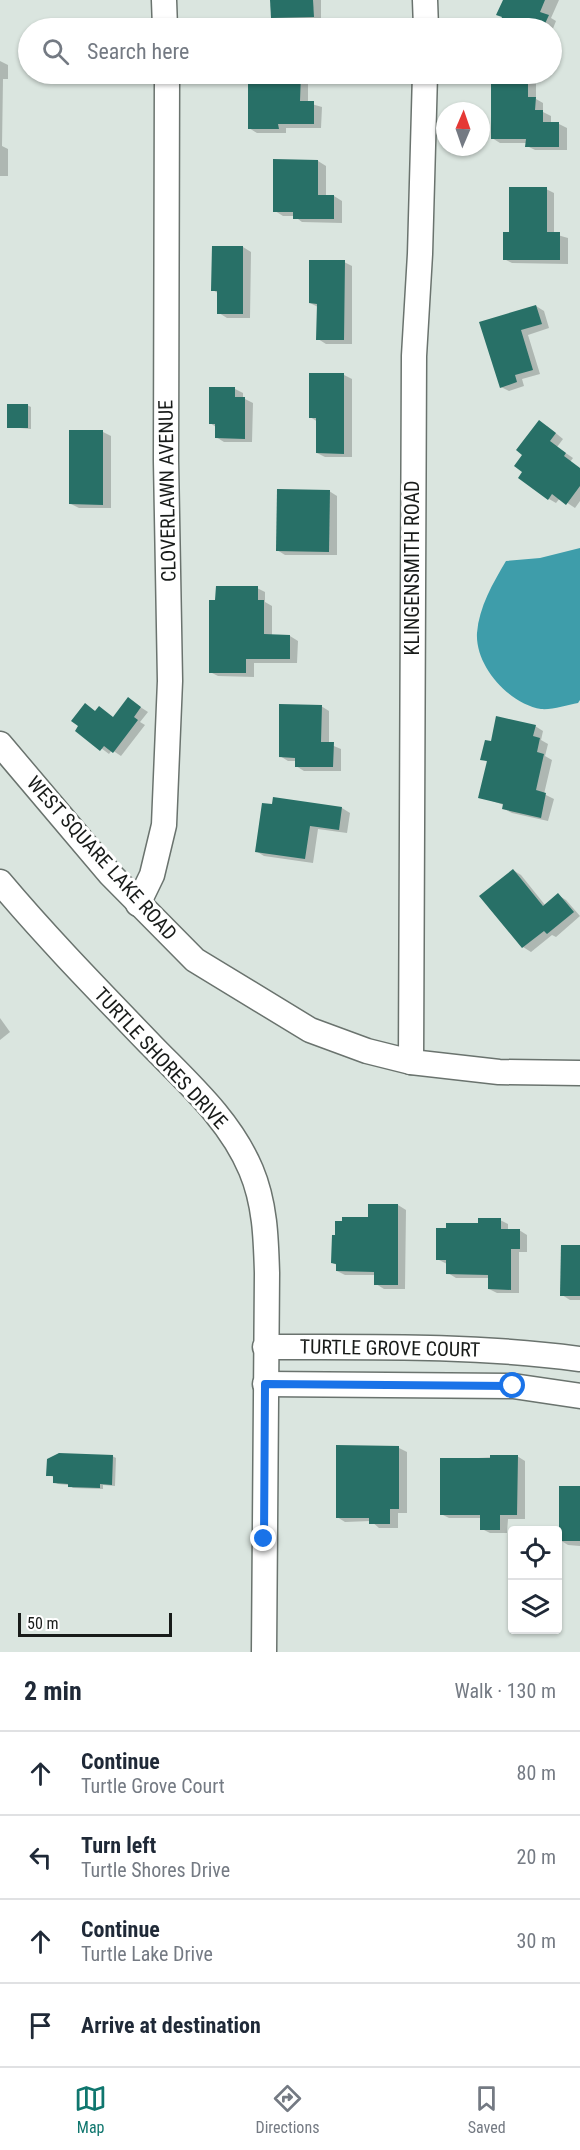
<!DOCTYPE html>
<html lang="en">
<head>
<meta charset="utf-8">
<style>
	body { margin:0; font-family:"Roboto Condensed",sans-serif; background:#f2f2f3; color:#1f2937 }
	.controls { position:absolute; right:18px; bottom:18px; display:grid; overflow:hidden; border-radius:6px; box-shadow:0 2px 4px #0004 }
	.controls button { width:54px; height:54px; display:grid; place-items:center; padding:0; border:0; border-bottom:2px solid #e0e1e3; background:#fff; color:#1f2937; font:30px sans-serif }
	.compass { position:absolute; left:436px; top:102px; width:54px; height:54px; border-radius:50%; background:#fff; box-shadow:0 2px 4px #0004; rotate:2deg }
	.scale { position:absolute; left:18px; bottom:15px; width:154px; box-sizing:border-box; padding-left:6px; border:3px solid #181b19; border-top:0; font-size:16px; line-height:21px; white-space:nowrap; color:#181b19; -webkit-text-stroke:4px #fff; paint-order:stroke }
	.stop { position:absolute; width:18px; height:18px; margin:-14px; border:4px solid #1a73e8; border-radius:50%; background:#fff }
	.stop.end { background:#1a73e8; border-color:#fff; box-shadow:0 2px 6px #0008 }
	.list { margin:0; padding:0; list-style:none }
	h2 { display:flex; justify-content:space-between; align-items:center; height:78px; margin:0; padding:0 24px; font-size:26px }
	h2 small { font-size:20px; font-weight:400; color:#747a83 }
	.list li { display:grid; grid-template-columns:39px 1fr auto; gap:18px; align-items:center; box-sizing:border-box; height:84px; padding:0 24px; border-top:2px solid #e0e1e3 }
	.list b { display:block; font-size:22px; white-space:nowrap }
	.list p { margin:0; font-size:20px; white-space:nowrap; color:#747a83 }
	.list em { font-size:20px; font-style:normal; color:#747a83 }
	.icon { flex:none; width:33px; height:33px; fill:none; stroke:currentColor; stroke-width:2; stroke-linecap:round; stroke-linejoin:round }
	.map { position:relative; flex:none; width:580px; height:1652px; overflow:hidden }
	.search { position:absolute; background:#fff; box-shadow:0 2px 4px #0004; left:18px; right:18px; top:18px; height:66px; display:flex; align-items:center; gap:15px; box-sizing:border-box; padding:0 21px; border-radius:33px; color:#747a83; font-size:22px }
	.sheet { height:414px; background:#fff }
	nav { display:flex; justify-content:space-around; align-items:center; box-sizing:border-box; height:84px; border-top:2px solid #e0e1e3; background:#fff; font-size:16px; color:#747a83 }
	nav a { display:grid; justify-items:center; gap:3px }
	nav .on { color:#0f766e }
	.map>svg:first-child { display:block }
	.water { fill:#3e9daa }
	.shadow { fill:#0003 }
	.building { fill:#287067 }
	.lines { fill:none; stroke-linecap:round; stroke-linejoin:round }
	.minor-casing { stroke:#6a736e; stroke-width:27 }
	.minor { stroke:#fff; stroke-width:24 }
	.route { stroke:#1a73e8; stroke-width:8 }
	.labels { text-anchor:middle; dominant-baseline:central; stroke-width:6; stroke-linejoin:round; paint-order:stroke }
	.street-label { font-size:20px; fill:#181b19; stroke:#fff }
</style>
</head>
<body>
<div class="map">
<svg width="580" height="1652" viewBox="0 0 580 1652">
	<rect width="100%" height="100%" fill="#dae5df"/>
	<path class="water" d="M580 548V700L578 703C567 705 552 710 541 709 509 704 475 666 477 633 479 607 493 583 506 561L540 558Z"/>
	<g class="shadow">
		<path d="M271 0H321V21L280 22 272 18Z"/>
		<path d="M504 0H559L551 18 556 21 552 31V28H506L500 25 504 17Z"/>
		<path d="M0 61 8 65V79H3L2 146 8 149V176H0Z"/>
		<path d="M259 74H308V103L322 107 321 128H286V133H257L249 128Z"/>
		<path d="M509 74H528L536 78V99L543 103V112L551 116V124H559L567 128V150H535L527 146V143H500L492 138Z"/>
		<path d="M275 161H318L326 166V196H334L342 201V223L302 222 294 216H283L275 211Z"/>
		<path d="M546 189 554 193V234L568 238V264L512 263 504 259 510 233Z"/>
		<path d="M243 247 251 252 250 318H227L219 313V294L213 290Z"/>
		<path d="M344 262 352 266V344H326L318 339V307L310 303Z"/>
		<path d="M536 306 544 311 549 328 528 335 540 374 522 379 524 386 509 391 501 387 481 323Z"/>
		<path d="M311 375H344L352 379V457H325L317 453 318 422 310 417Z"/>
		<path d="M235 389 243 393V398L253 403 252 442H224L216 437V427L210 423Z"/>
		<path d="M27 405 31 407V429L9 427Z"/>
		<path d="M547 426 563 439 557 447 573 458 570 462 580 469V501L575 508 560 498 556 503 549 499Z"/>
		<path d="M103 432 111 436V508H79L71 504Z"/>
		<path d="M329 491 337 496V555H285L277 550Z"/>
		<path d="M257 588 265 592V602L272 606V636H290L298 641 297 663H254V677L218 676 210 672 217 601Z"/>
		<path d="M128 699 148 712 140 722 145 725 121 756 112 750 109 754 77 730 96 712 114 718Z"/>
		<path d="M321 706 329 711V744L341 749V771H304L296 766V761H288L280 756Z"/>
		<path d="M535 726 543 731 541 740 548 744 545 756 552 760 544 794 554 799 548 821 512 813 504 809V805L480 797 488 762 482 759 492 743Z"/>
		<path d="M274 799 342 808 350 813 347 833 318 829 313 863 264 856 256 851Z"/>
		<path d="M513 870 521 875 545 905 558 895 566 900 580 916 556 937 552 935 531 952 523 947 481 896Z"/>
		<path d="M0 1018 10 1032 0 1040Z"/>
		<path d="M398 1205 406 1210 405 1289H384L376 1284V1275H345L337 1271V1265L333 1263 369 1218Z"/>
		<path d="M500 1220 508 1224V1230H519L527 1235V1252H519V1293H497L489 1289V1278H456L448 1273 447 1264 437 1259 480 1224Z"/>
		<path d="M580 1246V1300H570L562 1295Z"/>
		<path d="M399 1448 407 1452V1513H398V1528H379L371 1521 345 1522 337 1517Z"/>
		<path d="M112 1456 116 1458 115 1486 103 1485V1489L73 1488 69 1485 58 1484 54 1482V1477L48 1475Z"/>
		<path d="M517 1456 525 1461V1519H508L507 1533H490L482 1529V1518H449L441 1514 442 1460Z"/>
		<path d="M580 1488V1546L568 1545 560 1540Z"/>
	</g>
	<g class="building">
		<path d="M270 0H313L314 17 271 18Z"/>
		<path d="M503 0H545L540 12 549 15 543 28H497L502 17 496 15Z"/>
		<path d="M257 74H301L300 101H314V124H278L279 129H248V79H257Z"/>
		<path d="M508 74H528V97H536L535 110H543V122H559V147H525L526 139H491V77H508Z"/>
		<path d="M273 159 318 160V195H334V219H293V212H273Z"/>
		<path d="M509 187H547V232H560V260H503V232H509Z"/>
		<path d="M212 246H243V314H217V291H211Z"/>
		<path d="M309 260H345L344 340H316L317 304 309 303Z"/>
		<path d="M536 305 542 324 521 330 533 370 515 375 517 382 500 388 479 322Z"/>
		<path d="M309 373H344V454L316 453V418H309Z"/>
		<path d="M209 387H235V397H245V439L215 438V424H209Z"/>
		<rect x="7" y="404" width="21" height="24"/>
		<path d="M539 420 556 433 550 441 566 453 564 456 580 468V486L566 505 552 494 548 500 518 478 522 472 514 466 522 455 516 450Z"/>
		<path d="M69 430H103V505L69 504Z"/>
		<path d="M277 489 330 490 329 552 276 551Z"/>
		<path d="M216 586H258V600H264V634L290 635V659H246V673H209V600H215Z"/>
		<path d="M128 697 141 707 134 717 138 720 113 753 104 746 100 751 75 731 78 726 71 721 85 703 95 711 99 706 113 717Z"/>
		<path d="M279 704 322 705 321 742H334L333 767H295V758L279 757Z"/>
		<path d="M496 716 536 725 533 736 540 738 537 752 544 754 536 790 546 793 541 818 502 809 503 804 478 798 487 761 480 760 485 740 491 741Z"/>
		<path d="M273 797 342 807 339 830 310 826 305 859 255 852 262 803 272 804Z"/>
		<path d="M513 869 543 906 558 893 574 912 547 934 544 931 522 948 479 896Z"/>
		<path d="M368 1204H398V1285H374V1272L336 1271V1264L331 1263 332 1235H335V1221H342V1217H368Z"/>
		<path d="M478 1218H501V1229H520V1249H511V1290L488 1289V1275L446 1274V1260H436V1228H446V1223H478Z"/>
		<path d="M561 1245H580V1296H560Z"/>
		<path d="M336 1445 399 1446V1509H390V1524H369V1518H336Z"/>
		<path d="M59 1453 113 1455 112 1485 100 1484V1488L68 1487V1484L53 1483V1476H46L47 1459Z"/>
		<path d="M490 1455H518L517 1515H500V1530H480V1515H440V1458H490Z"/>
		<rect x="559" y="1486" width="21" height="55"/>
	</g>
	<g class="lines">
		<defs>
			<g id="minor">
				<path d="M164 0 165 28"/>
				<path d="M425 0 426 28"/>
				<path d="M0 744 110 874 195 960 310 1030 367 1051 411 1062 499 1072 580 1073"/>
				<path d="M0 882C48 939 100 992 152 1046 189 1084 230 1120 251 1170 265 1203 266 1238 267 1273L264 1652"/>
				<path d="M138 904 152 875 164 825 170 681 166 461 167 74"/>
				<path d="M411 1062 414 356 420 254 425 74"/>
				<path d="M265 1347C370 1347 476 1345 580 1359"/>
				<path d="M265 1384 513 1386 580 1396"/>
			</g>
		</defs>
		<use href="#minor" class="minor-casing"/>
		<use href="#minor" class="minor"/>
	</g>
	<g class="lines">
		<path class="route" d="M264 1539 265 1384 513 1386"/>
	</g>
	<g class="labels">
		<g class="street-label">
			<text transform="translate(167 491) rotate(-91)">CLOVERLAWN AVENUE</text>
			<text transform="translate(412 568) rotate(-90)">KLINGENSMITH ROAD</text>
			<text transform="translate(102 858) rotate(48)">WEST SQUARE LAKE ROAD</text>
			<text transform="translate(161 1058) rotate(47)">TURTLE SHORES DRIVE</text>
			<text transform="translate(390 1348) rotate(1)">TURTLE GROVE COURT</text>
		</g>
	</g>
</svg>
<div class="controls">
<button><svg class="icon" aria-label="locate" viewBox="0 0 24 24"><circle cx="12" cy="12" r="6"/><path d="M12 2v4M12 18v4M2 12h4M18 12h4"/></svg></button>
<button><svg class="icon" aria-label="layers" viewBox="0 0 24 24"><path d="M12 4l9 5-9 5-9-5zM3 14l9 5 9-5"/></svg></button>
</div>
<svg class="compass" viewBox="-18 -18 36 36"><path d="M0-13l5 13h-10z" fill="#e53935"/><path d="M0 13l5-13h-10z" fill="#747a83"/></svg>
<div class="scale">50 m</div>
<div class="stop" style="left:513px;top:1386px"></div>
<div class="stop end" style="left:264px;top:1539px"></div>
<div class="search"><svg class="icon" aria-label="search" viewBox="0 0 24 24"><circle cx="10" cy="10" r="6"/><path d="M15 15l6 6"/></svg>Search here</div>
</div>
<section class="sheet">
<h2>2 min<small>Walk · 130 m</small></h2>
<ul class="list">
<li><svg class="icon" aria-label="ahead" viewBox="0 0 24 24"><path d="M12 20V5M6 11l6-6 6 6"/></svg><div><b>Continue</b><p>Turtle Grove Court</p></div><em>80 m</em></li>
<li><svg class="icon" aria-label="left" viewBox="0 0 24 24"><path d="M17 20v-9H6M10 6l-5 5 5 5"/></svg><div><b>Turn left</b><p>Turtle Shores Drive</p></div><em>20 m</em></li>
<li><svg class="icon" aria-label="ahead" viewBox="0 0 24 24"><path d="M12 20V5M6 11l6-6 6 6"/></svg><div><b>Continue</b><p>Turtle Lake Drive</p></div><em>30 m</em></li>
<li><svg class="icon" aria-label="arrive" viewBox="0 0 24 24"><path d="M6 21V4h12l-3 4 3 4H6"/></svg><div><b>Arrive at destination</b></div></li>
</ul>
</section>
<nav>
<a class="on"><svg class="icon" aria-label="map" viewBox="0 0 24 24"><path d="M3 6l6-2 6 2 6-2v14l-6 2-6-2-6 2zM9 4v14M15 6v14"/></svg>Map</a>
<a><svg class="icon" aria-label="directions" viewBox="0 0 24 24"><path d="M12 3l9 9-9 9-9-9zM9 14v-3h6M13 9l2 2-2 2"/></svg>Directions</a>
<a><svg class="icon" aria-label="saved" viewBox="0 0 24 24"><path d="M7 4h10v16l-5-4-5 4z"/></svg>Saved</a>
</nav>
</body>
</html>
